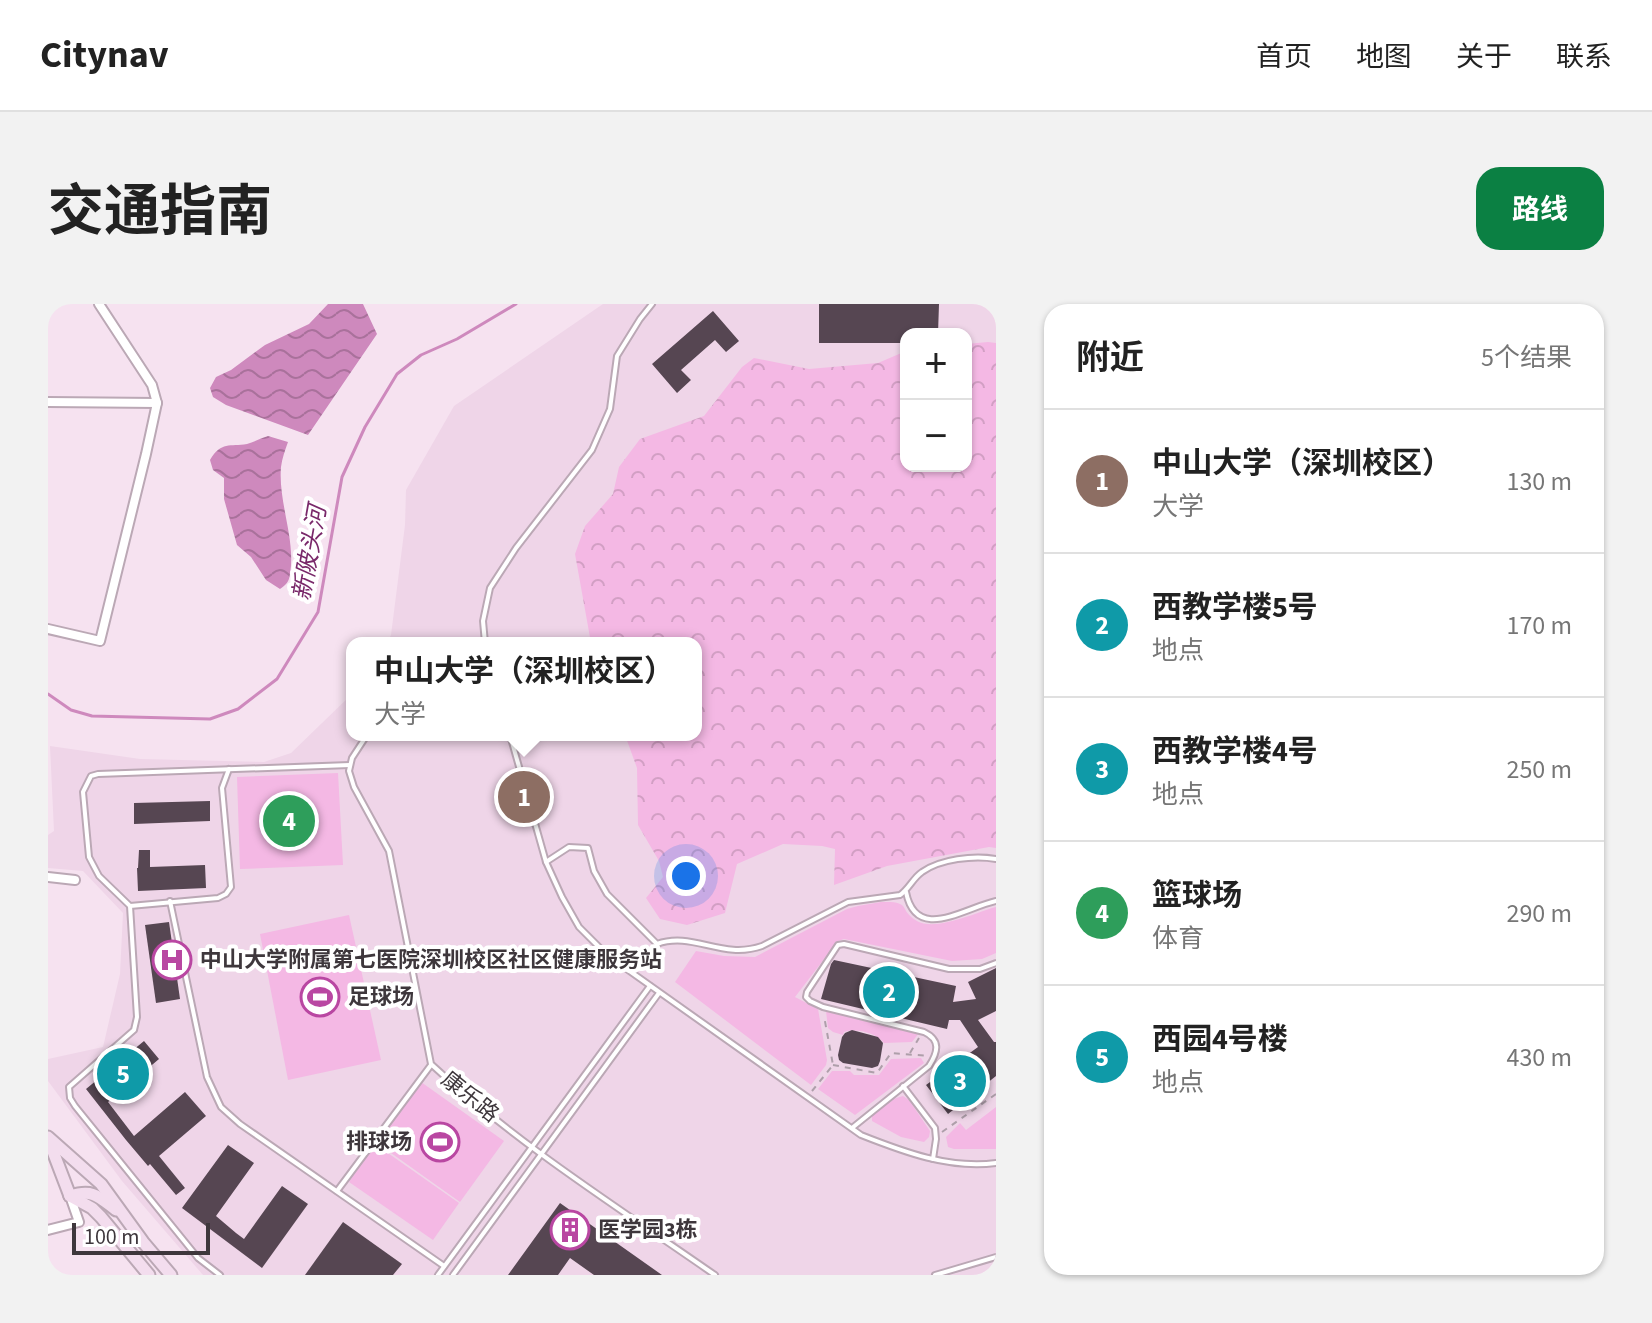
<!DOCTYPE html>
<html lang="zh">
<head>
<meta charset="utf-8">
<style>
	body { margin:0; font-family:"Source Sans 3","Noto Sans SC",sans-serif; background:#f2f2f2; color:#222 }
	.controls { position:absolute; right:24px; top:24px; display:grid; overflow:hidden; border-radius:16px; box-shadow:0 2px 6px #0004 }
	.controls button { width:72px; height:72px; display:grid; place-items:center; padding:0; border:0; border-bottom:2px solid #e0e0e0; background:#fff; color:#222; font:40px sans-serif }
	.scale { position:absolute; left:24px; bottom:20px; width:138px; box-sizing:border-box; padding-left:8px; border:4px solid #3e373c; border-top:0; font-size:22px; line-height:28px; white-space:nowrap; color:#3e373c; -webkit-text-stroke:6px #fff; paint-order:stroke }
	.you { position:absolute; left:638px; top:572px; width:28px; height:28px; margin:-20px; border:6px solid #fff; border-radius:50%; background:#1a73e8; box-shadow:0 0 0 12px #1a73e833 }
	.badge { display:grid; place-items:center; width:52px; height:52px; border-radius:50%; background:#0b8043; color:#fff; font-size:26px; font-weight:700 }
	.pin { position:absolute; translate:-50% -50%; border:4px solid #fff; box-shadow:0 2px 8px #0006 }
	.popup { position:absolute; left:298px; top:333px; width:356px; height:104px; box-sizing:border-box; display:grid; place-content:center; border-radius:16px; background:#fff; filter:drop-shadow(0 2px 6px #0005); font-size:26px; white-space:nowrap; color:#767676 }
	.popup b { font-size:30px; color:#222 }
	.popup::after { content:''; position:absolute; left:50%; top:100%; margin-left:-16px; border:16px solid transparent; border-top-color:#fff }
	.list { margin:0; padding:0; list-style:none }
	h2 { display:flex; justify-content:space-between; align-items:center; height:104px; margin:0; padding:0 32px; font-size:34px }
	h2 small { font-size:26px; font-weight:400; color:#767676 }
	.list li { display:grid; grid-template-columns:52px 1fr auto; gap:24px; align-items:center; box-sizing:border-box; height:144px; padding:0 32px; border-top:2px solid #e0e0e0 }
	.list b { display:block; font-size:30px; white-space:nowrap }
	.list p { margin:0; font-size:26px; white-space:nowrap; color:#767676 }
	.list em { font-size:26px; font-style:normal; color:#767676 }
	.map { position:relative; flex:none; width:948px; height:971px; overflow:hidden; border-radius:24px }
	header { display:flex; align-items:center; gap:48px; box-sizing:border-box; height:112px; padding:0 40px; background:#fff; border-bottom:2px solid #e0e0e0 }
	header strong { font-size:38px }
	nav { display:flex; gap:44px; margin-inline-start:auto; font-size:28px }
	.intro { display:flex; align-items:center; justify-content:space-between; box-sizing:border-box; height:192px; padding:0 48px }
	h1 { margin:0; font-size:56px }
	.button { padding:20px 36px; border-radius:24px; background:#0b8043; color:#fff; font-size:28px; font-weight:700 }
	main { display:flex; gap:48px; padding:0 48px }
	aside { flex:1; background:#fff; border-radius:24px; box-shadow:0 2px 6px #0004 }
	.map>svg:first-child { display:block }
	.built { fill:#efd5e8; fill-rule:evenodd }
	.grass { fill:#f4b8e4 }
	.forest { fill:url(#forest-crowns) }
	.water { fill:url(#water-waves) }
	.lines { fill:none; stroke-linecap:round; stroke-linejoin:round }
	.stream { stroke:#ce89bd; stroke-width:3 }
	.building { fill:#564652 }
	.lane-casing { stroke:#bba8b5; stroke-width:8 }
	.street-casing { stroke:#bba8b5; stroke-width:12 }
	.secondary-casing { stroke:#bba8b5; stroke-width:15 }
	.path { stroke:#ae9faa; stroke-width:2; stroke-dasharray:6 6; stroke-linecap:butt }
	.lane { stroke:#fff; stroke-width:4 }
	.street { stroke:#fff; stroke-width:8 }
	.secondary { stroke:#f3ddee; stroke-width:11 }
	.labels { text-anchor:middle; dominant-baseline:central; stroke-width:8; stroke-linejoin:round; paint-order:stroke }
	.poi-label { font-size:22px; font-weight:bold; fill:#3e373c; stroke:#fff; text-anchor:start }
	.street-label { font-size:22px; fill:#3e373c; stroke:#fff }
	.water-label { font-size:24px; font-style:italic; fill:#79286a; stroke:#fff }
</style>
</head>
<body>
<header>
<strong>Citynav</strong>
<nav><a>首页</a><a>地图</a><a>关于</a><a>联系</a></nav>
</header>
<div class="intro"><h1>交通指南</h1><a class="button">路线</a></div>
<main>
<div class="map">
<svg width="948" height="971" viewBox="0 0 948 971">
	<defs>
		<pattern id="forest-crowns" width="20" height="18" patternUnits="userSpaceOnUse" patternTransform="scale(2)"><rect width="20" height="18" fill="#f4b8e4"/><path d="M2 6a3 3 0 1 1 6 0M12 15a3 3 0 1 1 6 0" fill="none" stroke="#d29fc4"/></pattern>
		<pattern id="water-waves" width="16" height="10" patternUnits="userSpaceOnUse" patternTransform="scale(2)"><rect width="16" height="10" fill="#ce89bd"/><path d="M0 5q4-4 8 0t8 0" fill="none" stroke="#a9719b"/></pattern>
	</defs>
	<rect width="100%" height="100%" fill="#f6e2f0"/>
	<path class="built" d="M555 0H948V971H155L74 877 0 777V755L55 743 72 670 75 609 35 567 0 564V531L6 527 2 442 92 455 216 458 243 449 304 390V431H648V339H339L343 331 357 221 358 186 406 102ZM858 30H918V162H858Z"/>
	<g class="grass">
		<path d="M290 469 295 561 192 565 189 473Z"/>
		<path d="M833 598C865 597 849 605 869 617 887 628 929 608 948 603V649L934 655 904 657 796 635 790 637 747 693 770 705 779 756 778 761 763 781 627 678 648 647 676 652 707 653 799 605 810 602Z"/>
		<path d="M301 611 333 756 240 776 212 630Z"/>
		<path d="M778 707H779L871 729 864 738 836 739C828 729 809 724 796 728L795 731 785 728 780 724Z"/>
		<path d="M873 754 876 759 807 811 770 785 784 767H802L806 771H831L843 755Z"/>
		<path d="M373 778 456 837 412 898 329 839Z"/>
		<path d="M855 792 861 796 882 827 881 833 876 838 853 833 824 817V812L845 795Z"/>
		<path d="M948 803V845H906L900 843 898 833 912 819 918 826Z"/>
		<path d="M327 840 411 899 385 936 301 878Z"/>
	</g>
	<path class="forest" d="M940 38 948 39V544L941 543 839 562 786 581 787 545 774 542 735 540 689 560 677 609 639 621 612 615 598 594 615 573 611 557 590 521 589 464 577 431H648V339H543L527 250 537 222 565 190 571 163 592 135 656 112 694 63 706 54 761 65 830 59 858 47V162H918V40Z"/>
	<g class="water">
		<path d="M280 0H315L329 30 260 131 178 101 165 93 162 84 168 73 183 66 217 41 261 20Z"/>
		<path d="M220 132 240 138C237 146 234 155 233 163 230 198 248 236 242 270 241 278 238 281 232 285L218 276 203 253 189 241 176 195V174L165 166 162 156C173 137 182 143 199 140 206 138 213 134 220 132Z"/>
	</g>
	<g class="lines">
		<path class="stream" d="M0 390 23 406 44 412 162 415 190 405 229 375 270 308 294 173 317 123 349 70 373 51 409 35 468 0"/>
	</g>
	<g class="building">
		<path d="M771 0H891L890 30H858V39H771Z"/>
		<path d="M665 7 691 37 678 48 667 36 633 66 643 76 629 89 604 60Z"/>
		<path d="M162 497V517L86 520V499Z"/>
		<path d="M91 546H102V563L157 561 158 584 90 587 89 564H90Z"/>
		<path d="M121 618 132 695 108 699 97 621Z"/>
		<path d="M786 656 908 682 905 698 928 695 920 678 948 664V707L930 716 946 738H948V772L900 810 878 781 930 743 912 716H901L899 725 773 695 783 660Z"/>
		<path d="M804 726 830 733 835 739 832 757 830 762 824 764 795 759 791 756 790 751 794 733 797 729Z"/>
		<path d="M96 737 111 755 60 798 86 832 137 788 158 812 111 852 137 884 128 891 102 860 100 862 78 836 38 785Z"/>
		<path d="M180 841 206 859 168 912 188 929 196 935 234 882 260 900 214 964 134 904Z"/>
		<path d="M512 899 614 971H546L522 954 510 971H460Z"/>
		<path d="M295 918 354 960 345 971H257Z"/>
	</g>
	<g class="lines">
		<defs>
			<g id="lane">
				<path d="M437 339 435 317 442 284 468 244 544 146 562 105 569 52 592 15 604 0"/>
				<path d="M319 431 304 454 301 467 306 483 341 547 383 760C469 840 571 904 667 971"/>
				<path d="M462 431 498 558 514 593 531 623 559 651 813 831C856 848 901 865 948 859"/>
				<path d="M498 558 521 543 540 544 546 567 559 590 609 640C645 627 674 656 714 642L800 598 852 591C861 585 865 574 874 568 892 555 926 551 948 555"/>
				<path d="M858 588C868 639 916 604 948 597"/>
				<path d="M122 597 159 773 173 803 192 820 396 962"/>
				<path d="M82 602 170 594 178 590 183 583 174 484 181 465"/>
				<path d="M855 782 887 824 888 835 885 855"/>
				<path d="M804 824 881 762C890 748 893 736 876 728L775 703 762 697 758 693 759 688 790 641 796 640 901 665H932L948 659"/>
				<path d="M289 887 383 761"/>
				<path d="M172 971 150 954 27 802 22 794 21 783 86 726 89 713 82 602 51 572 41 553 35 488 43 472 50 470 302 461"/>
				<path d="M390 971 602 682"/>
				<path d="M405 971 611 689"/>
				<path d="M887 971 948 953"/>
			</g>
			<g id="street">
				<path d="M0 98 109 99"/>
				<path d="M0 325 52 337 98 150 109 99 104 81 51 0"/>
				<path d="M0 573 27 576"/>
				<path d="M0 926 31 918 22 892"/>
			</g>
			<g id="secondary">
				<path d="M0 833 53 880 95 938 123 971"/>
				<path d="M1 837 22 892"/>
				<path d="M22 892 44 904 53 913 101 971"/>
				<path d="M22 892C45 885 50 892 68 906"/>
			</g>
		</defs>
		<use href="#lane" class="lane-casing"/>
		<use href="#street" class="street-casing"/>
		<use href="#secondary" class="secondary-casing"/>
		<g class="path">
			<path d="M862 749 871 734"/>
			<path d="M785 761 829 769 843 749 881 752"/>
			<path d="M764 787 785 761 776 712"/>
			<path d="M894 828 948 790"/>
		</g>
		<use href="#lane" class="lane"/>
		<use href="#street" class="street"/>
		<use href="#secondary" class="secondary"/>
	</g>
	<defs>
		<symbol id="hospital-ring" viewBox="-11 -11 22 22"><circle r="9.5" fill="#fff" stroke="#b947a2" stroke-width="1.5"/><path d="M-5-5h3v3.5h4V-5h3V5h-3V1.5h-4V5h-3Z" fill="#b947a2"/></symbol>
		<symbol id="stadium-ring" viewBox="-11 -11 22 22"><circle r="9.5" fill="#fff" stroke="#b947a2" stroke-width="1.5"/><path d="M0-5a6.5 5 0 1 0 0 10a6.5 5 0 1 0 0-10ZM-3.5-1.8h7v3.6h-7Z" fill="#b947a2"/></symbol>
		<symbol id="building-ring" viewBox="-11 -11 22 22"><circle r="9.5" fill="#fff" stroke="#b947a2" stroke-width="1.5"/><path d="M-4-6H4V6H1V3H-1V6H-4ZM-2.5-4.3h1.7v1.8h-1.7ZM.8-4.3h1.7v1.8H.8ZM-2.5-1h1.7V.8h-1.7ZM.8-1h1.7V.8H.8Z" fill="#b947a2"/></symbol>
	</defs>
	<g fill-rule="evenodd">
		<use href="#hospital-ring" x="102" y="634" width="44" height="44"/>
		<use href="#stadium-ring" x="250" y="671" width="44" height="44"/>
		<use href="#stadium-ring" x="370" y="816" width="44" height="44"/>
		<use href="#building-ring" x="500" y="904" width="44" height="44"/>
	</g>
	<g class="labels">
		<g class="poi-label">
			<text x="152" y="656">中山大学附属第七医院深圳校区社区健康服务站</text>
			<text x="300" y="693">足球场</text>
			<text x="364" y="838" text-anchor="end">排球场</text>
			<text x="550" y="926">医学园3栋</text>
		</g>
		<g class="street-label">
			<text transform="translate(422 793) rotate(39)">康乐路</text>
		</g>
		<g class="water-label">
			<text transform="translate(262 249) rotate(-80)">新陂头河</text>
		</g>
	</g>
</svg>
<div class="controls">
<button>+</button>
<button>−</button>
</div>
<div class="scale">100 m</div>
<div class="you"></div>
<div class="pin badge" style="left:476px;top:493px;background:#8d6e63">1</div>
<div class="popup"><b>中山大学（深圳校区）</b>大学</div>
<div class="pin badge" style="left:841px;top:688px;background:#0f9aa8">2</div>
<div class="pin badge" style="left:912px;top:777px;background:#0f9aa8">3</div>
<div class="pin badge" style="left:241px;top:517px;background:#2e9e5b">4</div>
<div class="pin badge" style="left:75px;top:770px;background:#0f9aa8">5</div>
</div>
<aside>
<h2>附近<small>5个结果</small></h2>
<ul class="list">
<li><span class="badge" style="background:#8d6e63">1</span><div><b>中山大学（深圳校区）</b><p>大学</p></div><em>130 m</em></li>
<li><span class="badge" style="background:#0f9aa8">2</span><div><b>西教学楼5号</b><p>地点</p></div><em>170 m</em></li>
<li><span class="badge" style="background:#0f9aa8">3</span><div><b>西教学楼4号</b><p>地点</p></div><em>250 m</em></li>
<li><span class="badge" style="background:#2e9e5b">4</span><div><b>篮球场</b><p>体育</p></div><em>290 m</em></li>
<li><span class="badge" style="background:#0f9aa8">5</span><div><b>西园4号楼</b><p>地点</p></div><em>430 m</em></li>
</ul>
</aside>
</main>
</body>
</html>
